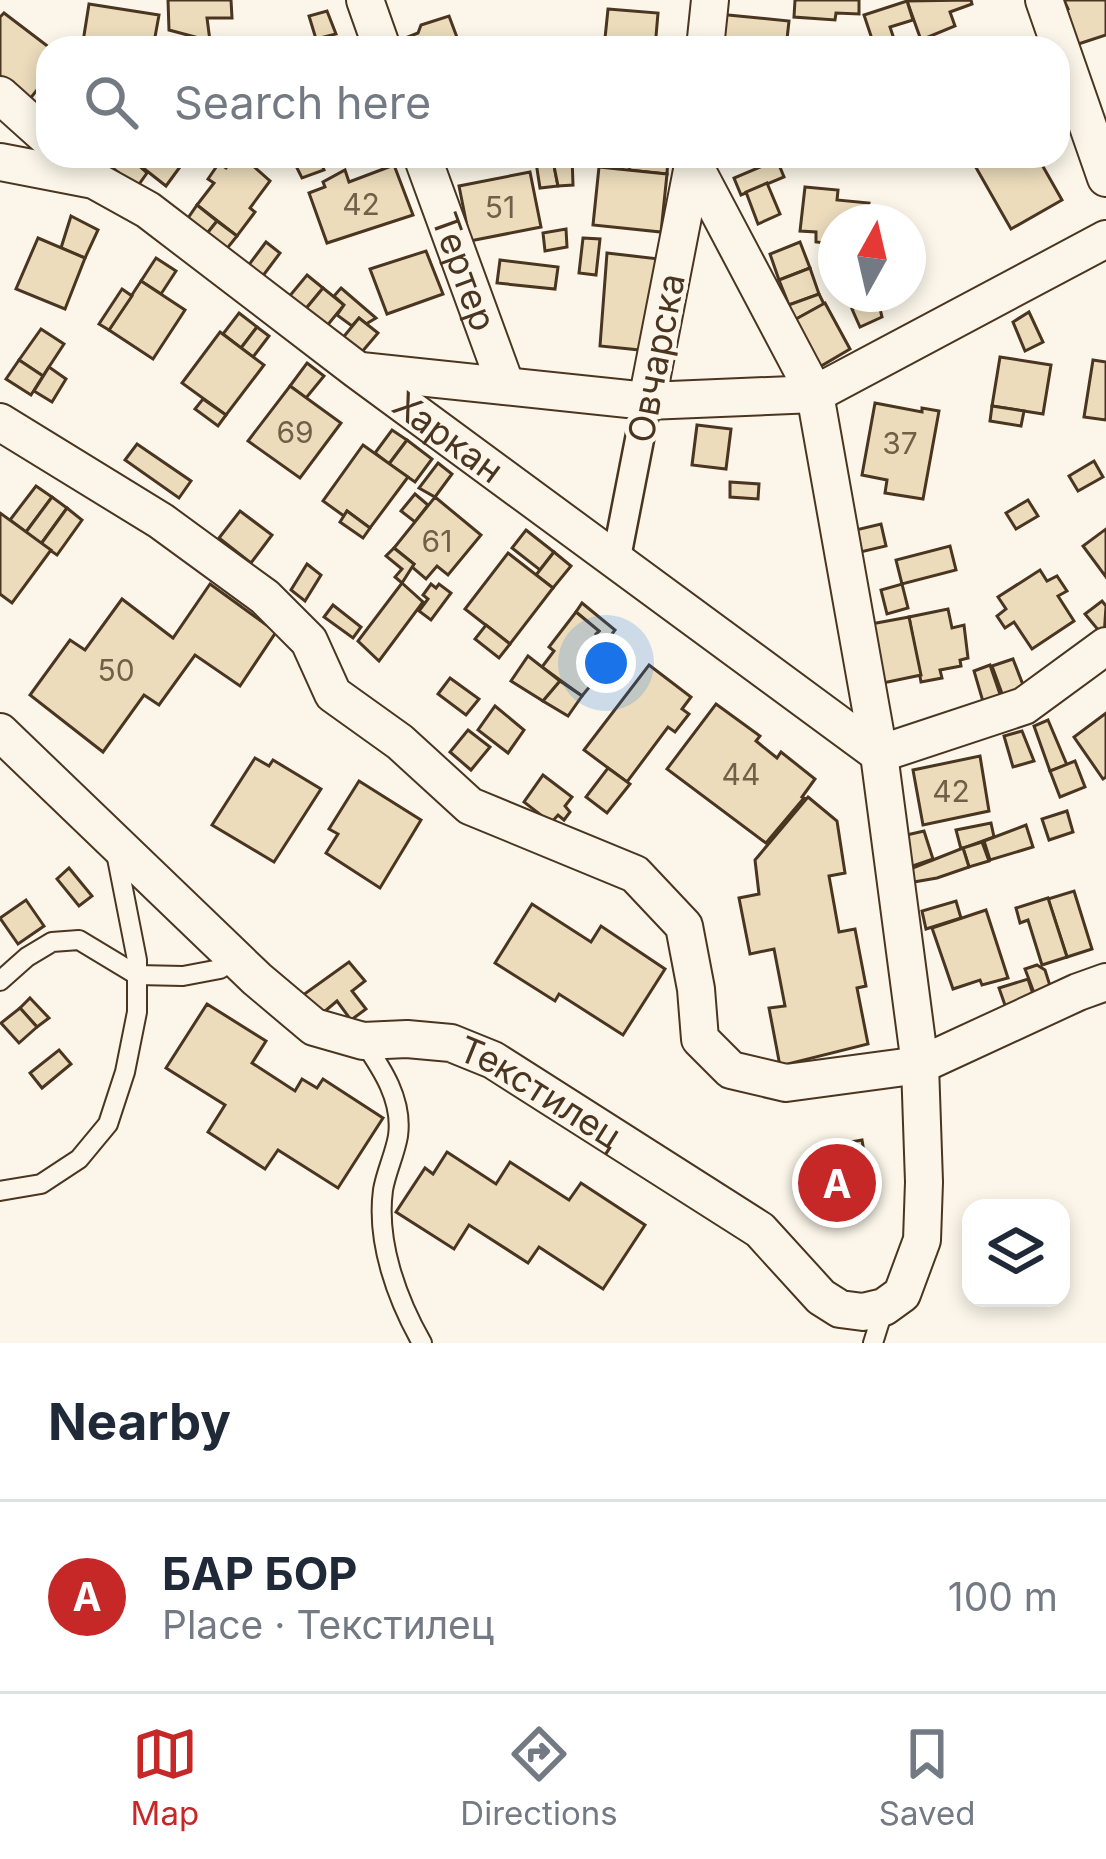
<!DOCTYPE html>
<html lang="en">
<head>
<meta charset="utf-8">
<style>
	body { margin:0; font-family:Inter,sans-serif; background:#f6f6f7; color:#1f2937 }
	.controls { position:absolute; right:36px; bottom:36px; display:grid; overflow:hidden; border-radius:24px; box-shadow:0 6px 18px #0003 }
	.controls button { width:108px; height:108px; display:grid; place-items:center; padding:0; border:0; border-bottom:3px solid #e0e1e3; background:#fff; color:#1f2937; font:60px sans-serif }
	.compass { position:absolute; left:818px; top:204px; width:108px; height:108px; border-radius:50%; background:#fff; box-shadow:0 6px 18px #0003; rotate:8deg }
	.you { position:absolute; left:606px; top:663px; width:42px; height:42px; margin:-30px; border:9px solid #fff; border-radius:50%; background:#1a73e8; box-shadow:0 0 0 18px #1a73e833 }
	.badge { display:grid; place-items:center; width:78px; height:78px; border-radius:50%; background:#c62828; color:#fff; font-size:39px; font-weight:700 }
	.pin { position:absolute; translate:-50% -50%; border:6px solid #fff; box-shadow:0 3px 12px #0006 }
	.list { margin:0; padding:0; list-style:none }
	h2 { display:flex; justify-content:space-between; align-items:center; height:156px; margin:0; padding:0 48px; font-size:51px }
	h2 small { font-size:39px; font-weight:400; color:#747a83 }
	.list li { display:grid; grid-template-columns:78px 1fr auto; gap:36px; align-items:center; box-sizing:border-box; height:192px; padding:0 48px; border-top:3px solid #e0e1e3 }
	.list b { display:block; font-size:45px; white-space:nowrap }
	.list p { margin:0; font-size:39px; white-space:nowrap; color:#747a83 }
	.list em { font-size:39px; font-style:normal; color:#747a83 }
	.icon { flex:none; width:66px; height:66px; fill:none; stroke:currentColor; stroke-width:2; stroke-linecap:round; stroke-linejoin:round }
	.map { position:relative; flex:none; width:1106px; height:1343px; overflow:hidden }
	.search { position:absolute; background:#fff; box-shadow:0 6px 18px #0003; left:36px; right:36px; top:36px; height:132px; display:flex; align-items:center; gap:30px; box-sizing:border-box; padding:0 42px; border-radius:36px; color:#747a83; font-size:45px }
	.sheet { height:348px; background:#fff }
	nav { display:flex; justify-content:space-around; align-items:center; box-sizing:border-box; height:168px; border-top:3px solid #e0e1e3; background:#fff; font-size:33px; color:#747a83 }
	nav a { display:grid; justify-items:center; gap:6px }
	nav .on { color:#c62828 }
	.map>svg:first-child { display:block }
	.building { fill:#ecdcbc; stroke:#4a3520; stroke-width:3 }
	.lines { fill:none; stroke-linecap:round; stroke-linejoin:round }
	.service-casing { stroke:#4a3520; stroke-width:22 }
	.pedestrian-casing { stroke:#4a3520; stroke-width:32 }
	.minor-casing { stroke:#4a3520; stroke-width:40 }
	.service { stroke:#fbf6e9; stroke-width:18 }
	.pedestrian { stroke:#fbf6e9; stroke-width:27 }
	.minor { stroke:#fbf6e9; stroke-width:36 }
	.labels { text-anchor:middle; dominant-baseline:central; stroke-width:9; stroke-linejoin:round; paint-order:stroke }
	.number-label { font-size:30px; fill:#725f47 }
	.street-label { font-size:36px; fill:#4a3520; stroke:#fbf6e9 }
</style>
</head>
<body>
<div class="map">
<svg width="1106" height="1343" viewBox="0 0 1106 1343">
	<rect width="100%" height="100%" fill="#fbf6e9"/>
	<g class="building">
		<path d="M168 0H231L232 18H207L210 41 169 30Z"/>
		<path d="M795 0H859V14L836 13 835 20 794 17Z"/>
		<path d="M971 0 972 4 950 12 955 26 921 40 907 1Z"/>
		<path d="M1064 0H1106V35L1063 49 1051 15 1068 9Z"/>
		<path d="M907 1 913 20 890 27 897 48H875L864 15Z"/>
		<path d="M89 4 159 15 153 48H82Z"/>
		<path d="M608 9 658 13 655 48H604Z"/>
		<path d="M327 11 336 34 316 39 309 16Z"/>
		<path d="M4 13 50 48 48 76 26 104 0 84V17Z"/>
		<path d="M718 14 789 21 786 48H719Z"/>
		<path d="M449 16 461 48H398L395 42 418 33 421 25Z"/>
		<path d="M117 156H128L147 173 137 187 110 166Z"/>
		<path d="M128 156H188L166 186Z"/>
		<path d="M235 156H242L270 181 250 208 255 212 237 236 197 205 214 183 208 179 219 163 226 168Z"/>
		<path d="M291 156H318L324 170 302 178Z"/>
		<path d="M535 156H552L558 186 540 188Z"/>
		<path d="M552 156H572L573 185 558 186Z"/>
		<path d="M631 156 668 158 667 174 629 170Z"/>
		<path d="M988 156H1037L1062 200 1011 229 974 164Z"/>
		<path d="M777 160 784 177 741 195 734 178Z"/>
		<path d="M394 165 413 215 327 243 309 193 325 187 323 182 345 170 349 182Z"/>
		<path d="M599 167 667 174 661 232 593 225Z"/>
		<path d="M530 172 541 227 470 241 459 186Z"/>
		<path d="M767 183 780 214 758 224 746 192Z"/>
		<path d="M805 187 838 190 837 200 869 203 867 222H836V244L816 242V232L800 231Z"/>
		<path d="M197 205 217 221 205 236 186 221Z"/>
		<path d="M71 216 98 230 85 258 61 248Z"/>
		<path d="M217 221 237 236 225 251 205 236Z"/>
		<path d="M566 229 567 247 545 251 543 233Z"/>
		<path d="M38 238 85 258 65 309 16 289Z"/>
		<path d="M583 238 600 239 596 275 579 273Z"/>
		<path d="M266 242 280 253 262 277 248 266Z"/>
		<path d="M800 242 810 268 779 280 770 254Z"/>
		<path d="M426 251 443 294 387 314 370 269Z"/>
		<path d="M607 253 659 259 650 351 600 346Z"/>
		<path d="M156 258 176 271 161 294 141 281Z"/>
		<path d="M500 260 558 267 555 289 497 283Z"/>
		<path d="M810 268 819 294 789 305 779 280Z"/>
		<path d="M307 275 323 288 304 311 288 298Z"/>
		<path d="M141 281 185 310 153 359 109 330Z"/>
		<path d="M323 288 344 305 326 327 304 311Z"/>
		<path d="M341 288 376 318 366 324 359 318 352 326 337 315 344 305 334 296Z"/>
		<path d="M122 289 132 296 109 330 99 324Z"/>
		<path d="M819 294 824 304 778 329 772 311Z"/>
		<path d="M877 297 882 317 860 327 852 309Z"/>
		<path d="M825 303 850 349 816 369 778 329Z"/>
		<path d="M1029 312 1043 342 1025 351 1013 322Z"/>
		<path d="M239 313 257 327 241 348 223 334Z"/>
		<path d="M359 318 378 333 361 353 341 340Z"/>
		<path d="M257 327 269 336 253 357 241 348Z"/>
		<path d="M41 329 64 344 43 376 19 360Z"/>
		<path d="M220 332 264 365 226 415 182 383Z"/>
		<path d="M1000 357 1051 365 1043 414 992 406Z"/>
		<path d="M19 360 43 376 31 395 6 379Z"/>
		<path d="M1093 360 1106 362V420L1084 417Z"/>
		<path d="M307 363 324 376 306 398 290 386Z"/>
		<path d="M49 367 66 379 52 402 34 391Z"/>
		<path d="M290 386 341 423 300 478 248 441Z"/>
		<path d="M203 399 226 415 218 426 195 409Z"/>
		<path d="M875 403 922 412V408L939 411 923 499 885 493 887 480 862 475Z"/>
		<path d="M992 406 1024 411 1021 426 990 421Z"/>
		<path d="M697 425 731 429 726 469 692 465Z"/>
		<path d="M392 430 407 440 389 464 375 453Z"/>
		<path d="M407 440 432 459 415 482 389 464Z"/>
		<path d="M137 444 191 481 179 498 125 460Z"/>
		<path d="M363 445 408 477 370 528 347 511 344 516 323 501Z"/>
		<path d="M1094 461 1103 477 1078 491 1069 476Z"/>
		<path d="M438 463 452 474 435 497 419 488Z"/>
		<path d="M730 482 759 484 758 499 730 497Z"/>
		<path d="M36 486 52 497 26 532 10 520Z"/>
		<path d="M415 494 428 505 415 522 401 511Z"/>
		<path d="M52 497 67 508 41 544 26 532Z"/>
		<path d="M435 497 481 535 448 575 437 566 426 579 412 567 414 564 394 548Z"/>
		<path d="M1028 500 1038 516 1016 529 1006 513Z"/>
		<path d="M67 508 82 520 57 555 41 544Z"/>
		<path d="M240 511 272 535 251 563 219 538Z"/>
		<path d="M347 511 370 528 363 538 340 522Z"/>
		<path d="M0 513 51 550 12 603 0 594Z"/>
		<path d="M881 524 886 546 852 554 847 532Z"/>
		<path d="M1106 529V577L1083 546Z"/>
		<path d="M526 530 554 552 540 570 512 548Z"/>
		<path d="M950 546 956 570 902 584 896 560Z"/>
		<path d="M394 548 414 564 402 583 395 577 402 569 386 556Z"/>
		<path d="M554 552 571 566 553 588 536 575Z"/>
		<path d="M508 553 553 588 510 644 465 609Z"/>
		<path d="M307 564 321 575 305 601 291 590Z"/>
		<path d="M1040 570 1047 581 1057 576 1067 591 1058 596 1074 621 1032 649 1014 622 1005 628 997 616 1006 609 998 597Z"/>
		<path d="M402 583 423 602 379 661 358 641Z"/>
		<path d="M210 584 276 632 240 686 195 655 159 705 144 695 103 752 30 695 70 640 85 650 122 599 173 638Z"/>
		<path d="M431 584 436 588 439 584 451 593 431 620 419 611 428 599 423 595Z"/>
		<path d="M902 584 908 608 887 614 881 590Z"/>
		<path d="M1102 601 1106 606 1104 637 1085 614Z"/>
		<path d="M582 603 615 630 606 642 596 634 599 631 576 612Z"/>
		<path d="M333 605 361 627 353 638 324 617Z"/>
		<path d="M948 609 952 628 964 625 968 658 960 660 961 666 940 670 942 678 921 682 909 617Z"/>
		<path d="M576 612 599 631 596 634 618 652 582 696 542 667 554 651 549 647Z"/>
		<path d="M909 617 921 675 883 683 871 624Z"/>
		<path d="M486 625 510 644 499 658 475 639Z"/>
		<path d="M528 656 560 681 543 701 511 681Z"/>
		<path d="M1013 659 1025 690 1004 699 992 666Z"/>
		<path d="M649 665 691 697 682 709 689 714 675 732 668 727 627 782 584 750Z"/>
		<path d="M990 665 1002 700 984 705 974 671Z"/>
		<path d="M450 678 479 699 466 715 438 694Z"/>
		<path d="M560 681 582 696 568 716 543 701Z"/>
		<path d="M716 704 760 736 756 741 777 758 781 752 815 779 802 797 804 798 766 843 667 769Z"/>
		<path d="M495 706 524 730 508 753 478 730Z"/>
		<path d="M1106 713V777L1103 779 1074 737Z"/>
		<path d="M1048 720 1067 765 1050 771 1034 726Z"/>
		<path d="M468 730 490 747 471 770 450 752Z"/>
		<path d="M1022 731 1034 761 1013 767 1004 736Z"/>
		<path d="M980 756 989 811 923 825 913 770Z"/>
		<path d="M255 758 269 766 273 760 321 789 274 862 212 825Z"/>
		<path d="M1075 761 1085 787 1060 797 1050 771Z"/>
		<path d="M608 768 630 784 607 813 586 797Z"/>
		<path d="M543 775 572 797 565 806 570 812 564 820 558 815 551 823 524 802Z"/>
		<path d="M359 781 421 820 380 888 326 853 338 834 329 829Z"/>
		<path d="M808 797 837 821 845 873 829 876 839 932 855 929 866 986 857 988 868 1044 780 1066 769 1008 785 1006 774 949 750 954 739 898 759 894 755 860Z"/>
		<path d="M1067 811 1073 832 1049 840 1042 819Z"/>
		<path d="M991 823 994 837 961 849 956 830Z"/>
		<path d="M1026 825 1033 847 990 860 984 841Z"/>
		<path d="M924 831 933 859 904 869 898 837Z"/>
		<path d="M982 842 989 861 969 867 963 848Z"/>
		<path d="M963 848 969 867 937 878 908 883 905 871Z"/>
		<path d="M69 868 92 896 79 906 57 879Z"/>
		<path d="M1074 891 1092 949 1067 957 1048 899Z"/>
		<path d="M1048 898 1067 957 1042 965 1028 920 1020 923 1016 908Z"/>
		<path d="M26 900 44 926 18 944 0 918Z"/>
		<path d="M956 901 961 918 926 929 922 911Z"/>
		<path d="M532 904 591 942 601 926 665 969 623 1035 559 994 555 1001 495 963Z"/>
		<path d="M986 910 1008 978 982 985 980 980 953 989 932 928Z"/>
		<path d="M349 962 365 981 352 991 366 1009 351 1020 337 1001 318 1017 303 995Z"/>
		<path d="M1037 965 1045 970 1052 992 1036 998 1025 969Z"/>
		<path d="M1028 979 1035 1000 1006 1008 999 988Z"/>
		<path d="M30 998 49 1018 37 1027 20 1008Z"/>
		<path d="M207 1004 266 1041 252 1063 295 1091 302 1079 317 1088 323 1079 383 1118 338 1188 278 1150 265 1169 208 1132 225 1105 166 1068Z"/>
		<path d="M20 1008 37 1027 19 1043 1 1023Z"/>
		<path d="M59 1050 71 1064 42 1088 30 1073Z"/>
		<path d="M862 1140 873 1206 819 1215 815 1193 806 1195 803 1173 822 1170 820 1162 831 1160 829 1146Z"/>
		<path d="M447 1152 496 1184 510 1162 569 1200 581 1183 645 1225 603 1289 539 1247 528 1263 469 1225 454 1249 396 1212 425 1168 433 1174Z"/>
	</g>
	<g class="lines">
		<defs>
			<g id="service">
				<path d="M0 981 27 957 52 942 79 940 137 975 183 976 220 969 235 958"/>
				<path d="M363 1041C382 1069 403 1100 398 1136 395 1154 386 1172 383 1190 376 1242 397 1299 422 1343"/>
				<path d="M0 1191 41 1184 79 1159 108 1124 125 1072 137 1012V960L116 853"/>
				<path d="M873 1343 884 1308"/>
			</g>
			<path id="pedestrian" d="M616 560 647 401"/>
			<g id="minor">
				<path d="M365 0 382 48"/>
				<path d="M1044 0 1106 178"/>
				<path d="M705 48 710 0"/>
				<path d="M0 95 48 138"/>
				<path id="s1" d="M422 156 506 386"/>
				<path id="s2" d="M0 162 94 180 148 210 357 370 879 754 1024 706 1106 646"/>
				<path d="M361 371 647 401 815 394 1106 239"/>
				<path d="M647 401 694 160"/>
				<path d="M0 422 161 521 265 597 309 641 333 694 400 742 470 806 635 874 684 926 696 989 700 1039 731 1070 786 1083 920 1065 1078 992 1106 982"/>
				<path id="s3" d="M0 732 257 979 314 1027 363 1041 407 1039 451 1043 493 1060 760 1230 821 1297 840 1309 863 1312 884 1307 902 1294 922 1240 924 1182 920 1065 879 754 815 394 694 165"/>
			</g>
		</defs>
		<use href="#service" class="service-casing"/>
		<use href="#pedestrian" class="pedestrian-casing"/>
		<use href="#minor" class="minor-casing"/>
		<use href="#service" class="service"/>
		<use href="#pedestrian" class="pedestrian"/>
		<use href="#minor" class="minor"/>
	</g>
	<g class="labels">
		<g class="number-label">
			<text x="361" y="204">42</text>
			<text x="500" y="207">51</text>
			<text x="295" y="432">69</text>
			<text x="900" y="443">37</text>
			<text x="437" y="541">61</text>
			<text x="116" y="670">50</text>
			<text x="741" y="774">44</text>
			<text x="951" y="791">42</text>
		</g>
		<g class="street-label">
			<text stroke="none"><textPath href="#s1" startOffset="123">Тертер</textPath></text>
			<text transform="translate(656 358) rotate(-79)">Овчарска</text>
			<text stroke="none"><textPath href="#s2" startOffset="534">Харкан</textPath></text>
			<text stroke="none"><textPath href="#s3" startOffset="672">Текстилец</textPath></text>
		</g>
	</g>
</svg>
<div class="controls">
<button><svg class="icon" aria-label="layers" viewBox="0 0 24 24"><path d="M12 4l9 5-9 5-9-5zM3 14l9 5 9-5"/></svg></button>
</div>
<svg class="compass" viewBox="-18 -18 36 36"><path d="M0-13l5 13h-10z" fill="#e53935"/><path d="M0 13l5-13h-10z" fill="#747a83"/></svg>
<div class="you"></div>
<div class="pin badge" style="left:837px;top:1183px">A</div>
<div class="search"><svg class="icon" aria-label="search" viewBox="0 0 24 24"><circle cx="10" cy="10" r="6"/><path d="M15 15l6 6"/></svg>Search here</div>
</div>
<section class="sheet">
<h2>Nearby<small></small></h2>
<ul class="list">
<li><span class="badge">A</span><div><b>БАР БОР</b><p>Place · Текстилец</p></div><em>100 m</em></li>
</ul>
</section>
<nav>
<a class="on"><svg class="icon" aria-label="map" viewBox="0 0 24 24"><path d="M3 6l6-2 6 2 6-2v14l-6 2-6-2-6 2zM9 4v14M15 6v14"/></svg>Map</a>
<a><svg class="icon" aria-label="directions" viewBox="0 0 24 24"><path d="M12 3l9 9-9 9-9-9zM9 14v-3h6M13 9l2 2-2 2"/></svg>Directions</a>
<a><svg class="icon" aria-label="saved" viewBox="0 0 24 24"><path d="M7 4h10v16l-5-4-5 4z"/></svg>Saved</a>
</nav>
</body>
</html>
